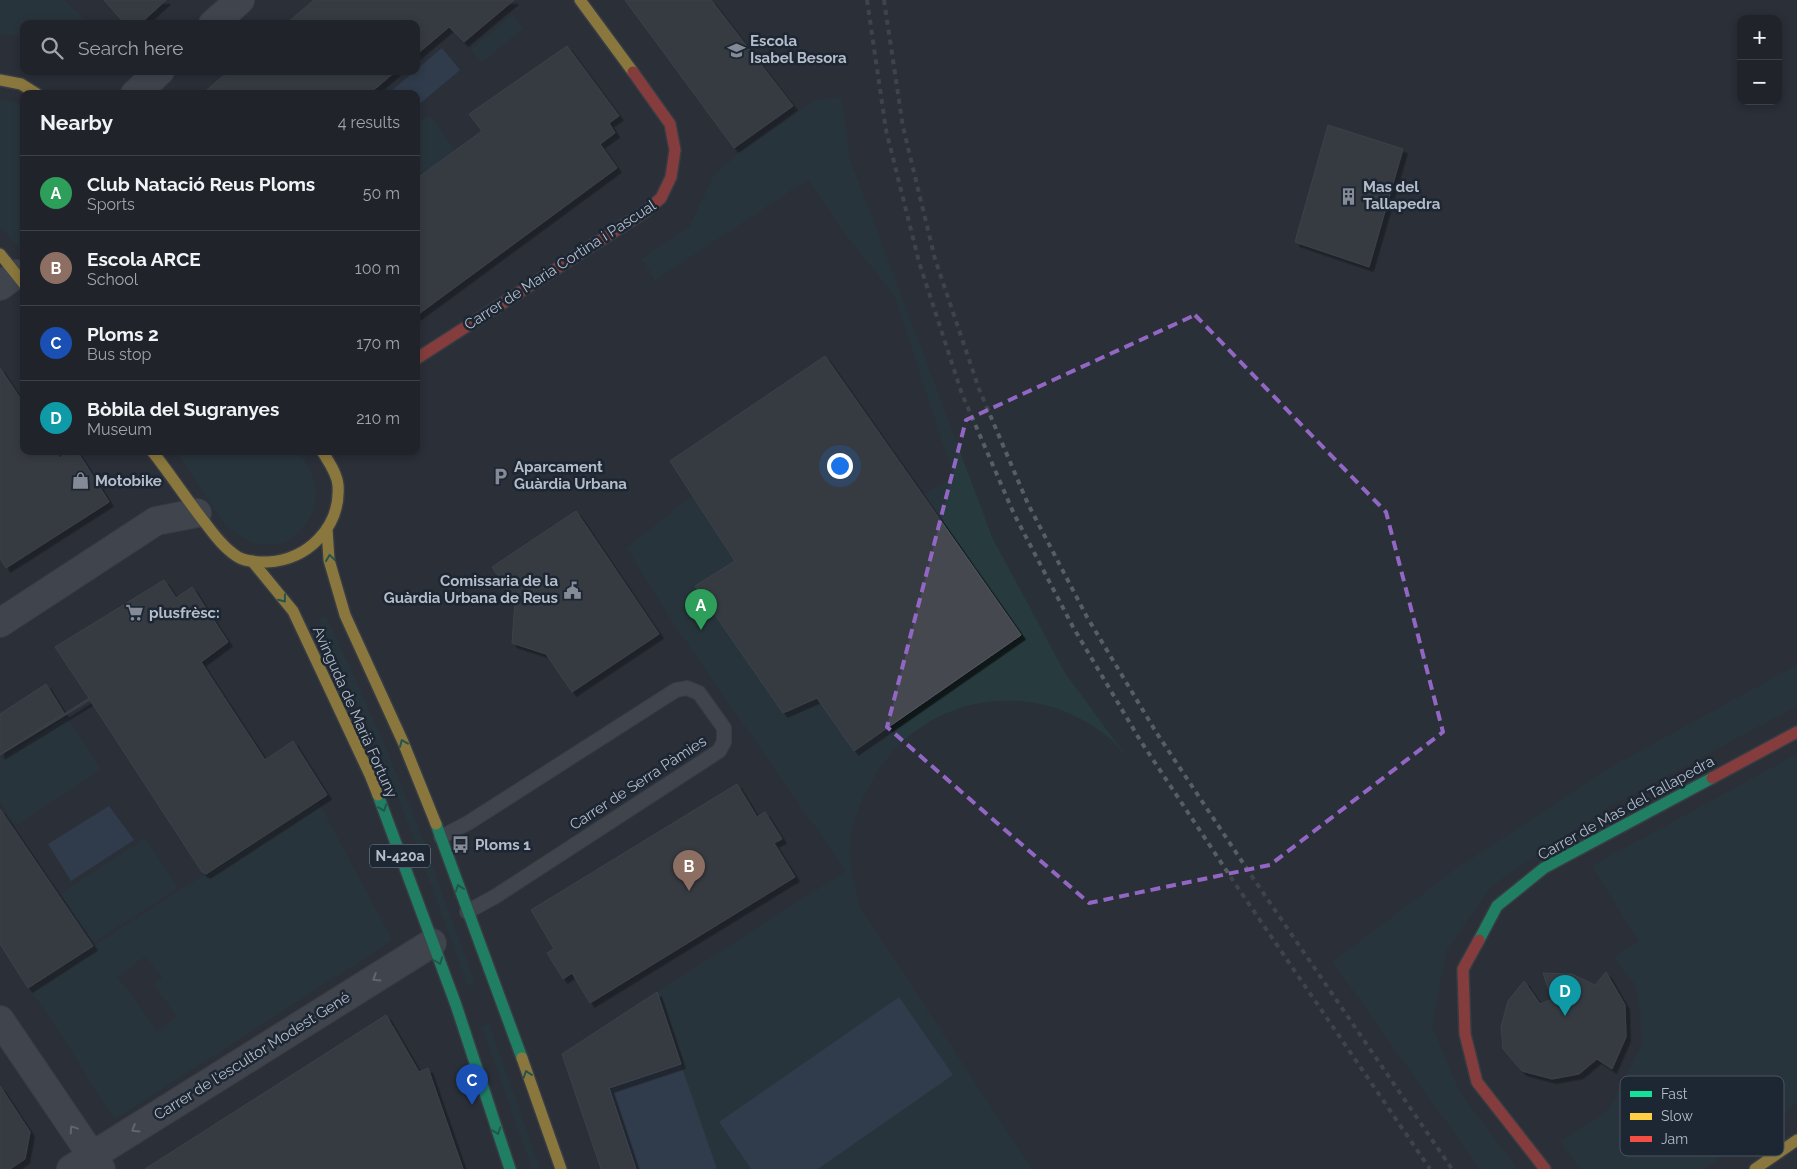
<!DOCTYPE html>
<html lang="en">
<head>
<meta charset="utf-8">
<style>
	body { margin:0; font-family:Raleway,sans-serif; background:#2d3036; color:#f1f3f6 }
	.controls { position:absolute; right:15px; top:15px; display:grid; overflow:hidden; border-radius:10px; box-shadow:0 2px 8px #0003 }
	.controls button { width:45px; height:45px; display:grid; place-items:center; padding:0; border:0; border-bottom:1px solid #3d4147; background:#20242a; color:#f1f3f6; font:25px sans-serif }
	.you { position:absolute; left:839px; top:465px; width:18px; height:18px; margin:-12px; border:4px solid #fff; border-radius:50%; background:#1a73e8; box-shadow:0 0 0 8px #1a73e833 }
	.badge { display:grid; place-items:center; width:32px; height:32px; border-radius:50%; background:#db2777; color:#fff; font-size:16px; font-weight:700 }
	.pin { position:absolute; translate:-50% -41px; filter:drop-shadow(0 1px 2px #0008) }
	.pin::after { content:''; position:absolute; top:26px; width:18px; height:15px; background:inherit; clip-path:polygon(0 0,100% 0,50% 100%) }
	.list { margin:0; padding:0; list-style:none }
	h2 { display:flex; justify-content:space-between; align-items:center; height:65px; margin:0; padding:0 20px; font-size:21px }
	h2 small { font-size:16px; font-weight:400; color:#a2a4a8 }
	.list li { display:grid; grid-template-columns:32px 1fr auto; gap:15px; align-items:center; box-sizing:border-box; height:75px; padding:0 20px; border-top:1px solid #3d4147 }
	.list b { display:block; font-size:19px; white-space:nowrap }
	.list p { margin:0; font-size:16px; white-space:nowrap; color:#a2a4a8 }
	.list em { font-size:16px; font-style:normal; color:#a2a4a8 }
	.icon { flex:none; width:28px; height:28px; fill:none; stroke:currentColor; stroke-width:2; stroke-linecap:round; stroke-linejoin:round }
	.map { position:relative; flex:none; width:1797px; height:1169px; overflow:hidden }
	.search { position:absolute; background:#20242a; box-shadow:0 2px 8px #0003; left:20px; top:20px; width:400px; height:55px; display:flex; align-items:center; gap:12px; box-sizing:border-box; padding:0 18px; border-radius:10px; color:#a2a4a8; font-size:19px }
	.panel { position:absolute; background:#20242a; box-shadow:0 2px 8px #0003; left:20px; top:90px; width:400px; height:365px; border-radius:10px }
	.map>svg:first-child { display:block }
	.green { fill:#273a3e; fill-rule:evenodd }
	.water { fill:#384963 }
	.building { fill:#444950; stroke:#52575f; filter:url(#shadow) }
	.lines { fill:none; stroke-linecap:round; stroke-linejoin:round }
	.lane-casing { stroke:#484c53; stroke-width:16 }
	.street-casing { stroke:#484c53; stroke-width:30 }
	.fast-casing { stroke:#484c53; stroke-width:14 }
	.slow-casing { stroke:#484c53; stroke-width:14 }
	.jam-casing { stroke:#484c53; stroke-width:14 }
	.lane { stroke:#5a5e66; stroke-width:14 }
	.street { stroke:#5a5e66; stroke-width:28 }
	.fast { stroke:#16e098; stroke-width:11 }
	.slow { stroke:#ffcf43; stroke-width:11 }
	.jam { stroke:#f24e42; stroke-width:11 }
	.rail { stroke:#595d64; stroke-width:4; stroke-dasharray:5 5; stroke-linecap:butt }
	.oneway { stroke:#1a8366 }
	.oneway2 { stroke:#a2a9b5 }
	.marked { fill:none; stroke:#9266c3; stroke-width:4; stroke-dasharray:10 6; stroke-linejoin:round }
	.labels { text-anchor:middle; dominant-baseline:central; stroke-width:5; stroke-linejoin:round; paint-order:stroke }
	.shield { fill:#1d2633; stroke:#878f9c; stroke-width:1 }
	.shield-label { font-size:14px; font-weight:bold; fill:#b4bcc9 }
	.poi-label { font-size:15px; font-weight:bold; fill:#b4bcc9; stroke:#1d2633; text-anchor:start }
	.street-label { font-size:15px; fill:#b4bcc9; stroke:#1d2633 }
	.key { fill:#1d2633; stroke:#4a5360; stroke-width:1 }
	.key-label { font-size:14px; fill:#b4bcc9 }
</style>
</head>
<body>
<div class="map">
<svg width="1797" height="1169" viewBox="0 0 1797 1169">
	<defs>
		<filter id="shadow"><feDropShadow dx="4.5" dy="4.5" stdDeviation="0" flood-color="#0009"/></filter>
	</defs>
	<rect width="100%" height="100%" fill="#2a3038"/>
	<g class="green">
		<path d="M0 0H64L89 24H24V38L0 32Z"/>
		<path d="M512 15 523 28 482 62 471 50Z"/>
		<path d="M841 98 850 160 993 539 1065 673 1127 757C1121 751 1116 743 1109 738 1035 676 927 693 876 774 863 795 853 816 850 841 848 863 855 886 860 908L1032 1169H818L953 1075 719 1123 751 1169H717L657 992 562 1054 600 1169 561 1054 846 871 674 624 627 548 506 378 655 279 642 259 689 228 714 175 739 153 816 100ZM808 179 850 240 895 296 954 477 922 495 1021 635 817 698 783 713 695 587 735 561 692 496 627 548 507 379Z"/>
		<path d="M0 99 18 103 24 108V254L0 226Z"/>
		<path d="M429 115 455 151 416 179V124Z"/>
		<path d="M175 451H298C307 464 315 476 316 493 317 514 299 540 277 544 264 546 251 543 240 536 221 525 212 504 200 486 192 474 184 463 175 451Z"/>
		<path d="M326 616 380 734 418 827 475 984 468 986 411 830 374 738 318 620Z"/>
		<path d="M1797 665V706L1605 809 1490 887 1446 951 1432 1027 1460 1093 1517 1169H1480L1333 962 1453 871 1604 771Z"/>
		<path d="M66 717 101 769 16 825 0 801V759Z"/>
		<path d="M1797 754V1103L1704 1169H1580L1560 1141 1609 1110 1642 1044 1641 1013 1634 983 1614 958 1625 949 1639 941 1592 866Z"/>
		<path d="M318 801 392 940 115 1119 49 1016 29 988ZM146 956 162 978 154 984 177 1017 157 1032 117 976Z"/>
		<path d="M145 838 178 888 94 942 61 894Z"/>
		<path d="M489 1024 540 1169H532L482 1027Z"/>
	</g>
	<g class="water">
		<path d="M442 48 460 70 416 107V94H394L391 91Z"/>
		<path d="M109 806 134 840 71 881 48 844Z"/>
		<path d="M899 997 953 1075 818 1169H751L719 1122Z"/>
		<path d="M681 1064 717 1169H636L609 1088Z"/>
	</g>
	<g class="building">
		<path d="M104 0H166L140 24H125Z"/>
		<path d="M314 0H514L464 42 449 27 416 55V24H286Z"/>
		<path d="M625 0H711L793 106 734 148Z"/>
		<path d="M567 46 619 116 609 123 615 133 600 144 617 168 416 316V179L482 131 469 114Z"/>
		<path d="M229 71H396L369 94H202Z"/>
		<path d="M1328 125 1403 149 1369 267 1295 242Z"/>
		<path d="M825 356 1021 635 854 751 817 698 783 713 695 586 735 561 670 461Z"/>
		<path d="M0 368 24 404V451H55L60 458 69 451H77L109 502 6 568 0 558Z"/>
		<path d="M576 511 659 634 572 692 546 654 512 643 515 602 492 567Z"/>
		<path d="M164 580 176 598 192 587 228 642 201 662 265 760 293 741 327 795 206 874 202 872 90 700 0 755 89 698 55 647Z"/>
		<path d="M46 684 64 713 0 754V714Z"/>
		<path d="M737 784 757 817 765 812 782 839 774 843 795 877 590 1003 572 973 563 979 547 953 554 949 531 910Z"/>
		<path d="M0 809 93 946 28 988 0 944Z"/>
		<path d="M1606 972 1625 1005 1626 1037 1612 1069 1597 1059 1579 1074 1552 1079 1522 1071 1503 1049 1501 1027 1508 1001 1524 981 1540 1004 1552 999 1543 973 1572 974 1595 985Z"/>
		<path d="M657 992 681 1064 609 1088 636 1169H601L562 1054Z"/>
		<path d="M386 1015 419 1072 428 1068 463 1169H145Z"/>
		<path d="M0 1086 30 1132 25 1159 10 1169H0Z"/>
	</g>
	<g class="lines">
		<defs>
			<path id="lane" d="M441 837 468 823 676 690 687 688 699 693 724 728V742L719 751 496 896 467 912"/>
			<g id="street">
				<path d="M213 24 240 0"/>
				<path d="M135 94 160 71"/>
				<path d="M0 286 16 274"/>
				<path d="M0 623 156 521 197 513"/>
				<path d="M0 1020 101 1169"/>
				<path d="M71 1169 432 943"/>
			</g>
			<g id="fast">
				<path d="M378 795 456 1005 510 1169"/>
				<path d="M436 824 522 1058"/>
				<path d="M1479 940 1497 906 1544 868 1712 778"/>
			</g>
			<g id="slow">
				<path d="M580 0 633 72"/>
				<path d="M0 80 21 84 37 94"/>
				<path d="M0 254 24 284"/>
				<path d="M152 451C171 475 187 500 206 524 215 536 225 549 238 557 246 562 257 562 267 562 308 560 341 527 338 485 337 473 328 461 322 451"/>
				<path d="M327 529 329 560 345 615 403 742 436 824"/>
				<path d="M252 561 293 611 370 775 378 795"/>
				<path d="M522 1058 561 1169"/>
				<path d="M1755 1169 1797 1140"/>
			</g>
			<g id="jam">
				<path d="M416 359 646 211 661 198 671 177 675 150 670 124 633 72"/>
				<path d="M1712 778 1797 732"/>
				<path d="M1479 940 1463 969 1465 1034 1477 1082 1545 1169"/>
			</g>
		</defs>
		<use href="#lane" class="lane-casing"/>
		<use href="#street" class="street-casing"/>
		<use href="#fast" class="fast-casing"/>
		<use href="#slow" class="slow-casing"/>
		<use href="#jam" class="jam-casing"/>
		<use href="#lane" class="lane"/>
		<use href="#street" class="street"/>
		<use href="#fast" class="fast"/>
		<use href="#slow" class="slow"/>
		<use href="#jam" class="jam"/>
		<g class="rail">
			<path d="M867 0 886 130 919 262 962 394 1014 514 1073 627 1140 740 1238 888 1430 1169"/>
			<path d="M884 0 903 127 935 259 979 389 1028 504 1087 617 1156 732 1253 878 1452 1169"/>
		</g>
	</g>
	<defs><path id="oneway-chevron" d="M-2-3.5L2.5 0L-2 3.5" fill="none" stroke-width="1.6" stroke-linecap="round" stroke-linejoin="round" transform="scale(1.25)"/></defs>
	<g class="oneway">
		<use href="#oneway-chevron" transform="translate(330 558) rotate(-98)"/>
		<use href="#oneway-chevron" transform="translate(283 599) rotate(52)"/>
		<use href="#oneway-chevron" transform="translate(403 743) rotate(-113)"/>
		<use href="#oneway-chevron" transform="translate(383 808) rotate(70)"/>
		<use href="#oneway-chevron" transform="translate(459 888) rotate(-109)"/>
		<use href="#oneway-chevron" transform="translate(439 961) rotate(69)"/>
		<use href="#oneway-chevron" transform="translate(527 1074) rotate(-109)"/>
		<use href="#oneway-chevron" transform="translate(497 1131) rotate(71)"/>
	</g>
	<g class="oneway2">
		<use href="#oneway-chevron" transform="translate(376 978) rotate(148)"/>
		<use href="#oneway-chevron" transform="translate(73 1129) rotate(-124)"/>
		<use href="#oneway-chevron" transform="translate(135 1129) rotate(148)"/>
	</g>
	<path d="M0 0H1797V1169H0ZM1195 315 1386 512 1443 732 1270 865 1089 903 887 727 966 420Z" fill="#2a3038" fill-opacity=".55" fill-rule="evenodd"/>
	<path class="marked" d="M1195 315 1386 512 1443 732 1270 865 1089 903 887 727 966 420Z"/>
	<defs>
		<symbol id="school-bare" viewBox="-9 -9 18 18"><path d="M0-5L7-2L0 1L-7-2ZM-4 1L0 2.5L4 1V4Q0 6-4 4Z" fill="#848b96" stroke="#1d2633" stroke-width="2.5" paint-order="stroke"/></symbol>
		<symbol id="building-bare" viewBox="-9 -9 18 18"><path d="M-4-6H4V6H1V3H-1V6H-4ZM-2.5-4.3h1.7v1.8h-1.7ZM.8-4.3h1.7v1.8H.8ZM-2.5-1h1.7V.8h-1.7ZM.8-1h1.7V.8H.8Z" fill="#848b96" stroke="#1d2633" stroke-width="2.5" paint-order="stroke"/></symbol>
		<symbol id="parking-bare" viewBox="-9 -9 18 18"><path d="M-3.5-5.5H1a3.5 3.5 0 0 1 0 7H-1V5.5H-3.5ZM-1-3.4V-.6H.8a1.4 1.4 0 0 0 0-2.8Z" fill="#848b96" stroke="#1d2633" stroke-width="2.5" paint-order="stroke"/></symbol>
		<symbol id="shop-bare" viewBox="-9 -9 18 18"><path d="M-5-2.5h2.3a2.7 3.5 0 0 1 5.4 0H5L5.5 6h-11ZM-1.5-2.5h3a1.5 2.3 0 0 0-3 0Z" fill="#848b96" stroke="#1d2633" stroke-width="2.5" paint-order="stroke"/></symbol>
		<symbol id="civic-bare" viewBox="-9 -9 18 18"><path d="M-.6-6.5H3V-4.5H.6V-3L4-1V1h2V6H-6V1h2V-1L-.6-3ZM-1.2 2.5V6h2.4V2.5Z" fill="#848b96" stroke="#1d2633" stroke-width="2.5" paint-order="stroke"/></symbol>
		<symbol id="supermarket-bare" viewBox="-9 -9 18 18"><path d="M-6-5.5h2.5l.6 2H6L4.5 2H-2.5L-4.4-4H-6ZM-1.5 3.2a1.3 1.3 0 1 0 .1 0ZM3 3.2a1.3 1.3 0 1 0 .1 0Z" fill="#848b96" stroke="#1d2633" stroke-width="2.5" paint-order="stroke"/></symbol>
		<symbol id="bus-bare" viewBox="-9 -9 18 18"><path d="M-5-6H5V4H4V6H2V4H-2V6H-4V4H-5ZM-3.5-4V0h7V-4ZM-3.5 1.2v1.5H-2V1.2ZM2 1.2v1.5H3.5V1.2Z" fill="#848b96" stroke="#1d2633" stroke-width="2.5" paint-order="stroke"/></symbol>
	</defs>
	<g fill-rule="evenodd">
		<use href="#school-bare" x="724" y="38" width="25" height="25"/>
		<use href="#building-bare" x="1336" y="184" width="25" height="25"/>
		<use href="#parking-bare" x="488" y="464" width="25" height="25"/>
		<use href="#shop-bare" x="68" y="468" width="25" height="25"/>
		<use href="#civic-bare" x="560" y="578" width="25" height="25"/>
		<use href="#supermarket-bare" x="122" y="600" width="25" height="25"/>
		<use href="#bus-bare" x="448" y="832" width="25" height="25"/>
	</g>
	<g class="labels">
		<rect class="shield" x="370" y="844.5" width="60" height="23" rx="4"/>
		<g class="shield-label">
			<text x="400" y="856">N-420a</text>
		</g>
		<g class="poi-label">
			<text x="750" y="41">Escola<tspan x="750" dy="17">Isabel Besora</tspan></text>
			<text x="1363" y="187">Mas del<tspan x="1363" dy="17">Tallapedra</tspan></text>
			<text x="514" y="467">Aparcament<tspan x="514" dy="17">Guàrdia Urbana</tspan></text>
			<text x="95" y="481">Motobike</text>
			<text x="558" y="581" text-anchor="end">Comissaria de la<tspan x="558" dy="17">Guàrdia Urbana de Reus</tspan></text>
			<text x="149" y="613">plusfrèsc:</text>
			<text x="475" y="845">Ploms 1</text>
		</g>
		<g class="street-label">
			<text transform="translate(560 265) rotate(-33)">Carrer de Maria Cortina i Pascual</text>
			<text transform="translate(355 712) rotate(66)">Avinguda de Marià Fortuny</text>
			<text transform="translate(638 783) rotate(-33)">Carrer de Serra Pàmies</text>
			<text transform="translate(1626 808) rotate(-29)">Carrer de Mas del Tallapedra</text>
			<text transform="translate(252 1056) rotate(-32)">Carrer de l'escultor Modest Gené</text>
		</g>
	</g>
	<rect x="1620" y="1076" width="164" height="80" rx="8" class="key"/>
	<rect x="1630" y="1091" width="22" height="6" fill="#16e098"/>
	<rect x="1630" y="1113" width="22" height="7" fill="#ffcf43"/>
	<rect x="1630" y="1136" width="22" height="6" fill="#f24e42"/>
	<g class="key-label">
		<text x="1661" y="1099">Fast</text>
		<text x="1661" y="1121">Slow</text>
		<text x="1661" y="1144">Jam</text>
	</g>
</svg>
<div class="controls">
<button>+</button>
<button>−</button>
</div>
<div class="you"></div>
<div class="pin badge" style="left:701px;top:630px;background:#2e9e5b">A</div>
<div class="pin badge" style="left:689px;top:891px;background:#8d6e63">B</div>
<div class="pin badge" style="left:472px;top:1105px;background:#1a4fb4">C</div>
<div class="pin badge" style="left:1565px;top:1016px;background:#0f9aa8">D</div>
<div class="search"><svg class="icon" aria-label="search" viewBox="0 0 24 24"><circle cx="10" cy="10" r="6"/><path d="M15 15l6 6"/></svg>Search here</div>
<section class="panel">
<h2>Nearby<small>4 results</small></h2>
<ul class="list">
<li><span class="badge" style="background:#2e9e5b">A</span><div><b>Club Natació Reus Ploms</b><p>Sports</p></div><em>50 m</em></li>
<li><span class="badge" style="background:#8d6e63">B</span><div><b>Escola ARCE</b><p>School</p></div><em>100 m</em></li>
<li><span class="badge" style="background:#1a4fb4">C</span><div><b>Ploms 2</b><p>Bus stop</p></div><em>170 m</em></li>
<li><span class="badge" style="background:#0f9aa8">D</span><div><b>Bòbila del Sugranyes</b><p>Museum</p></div><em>210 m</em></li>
</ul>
</section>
</div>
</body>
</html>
